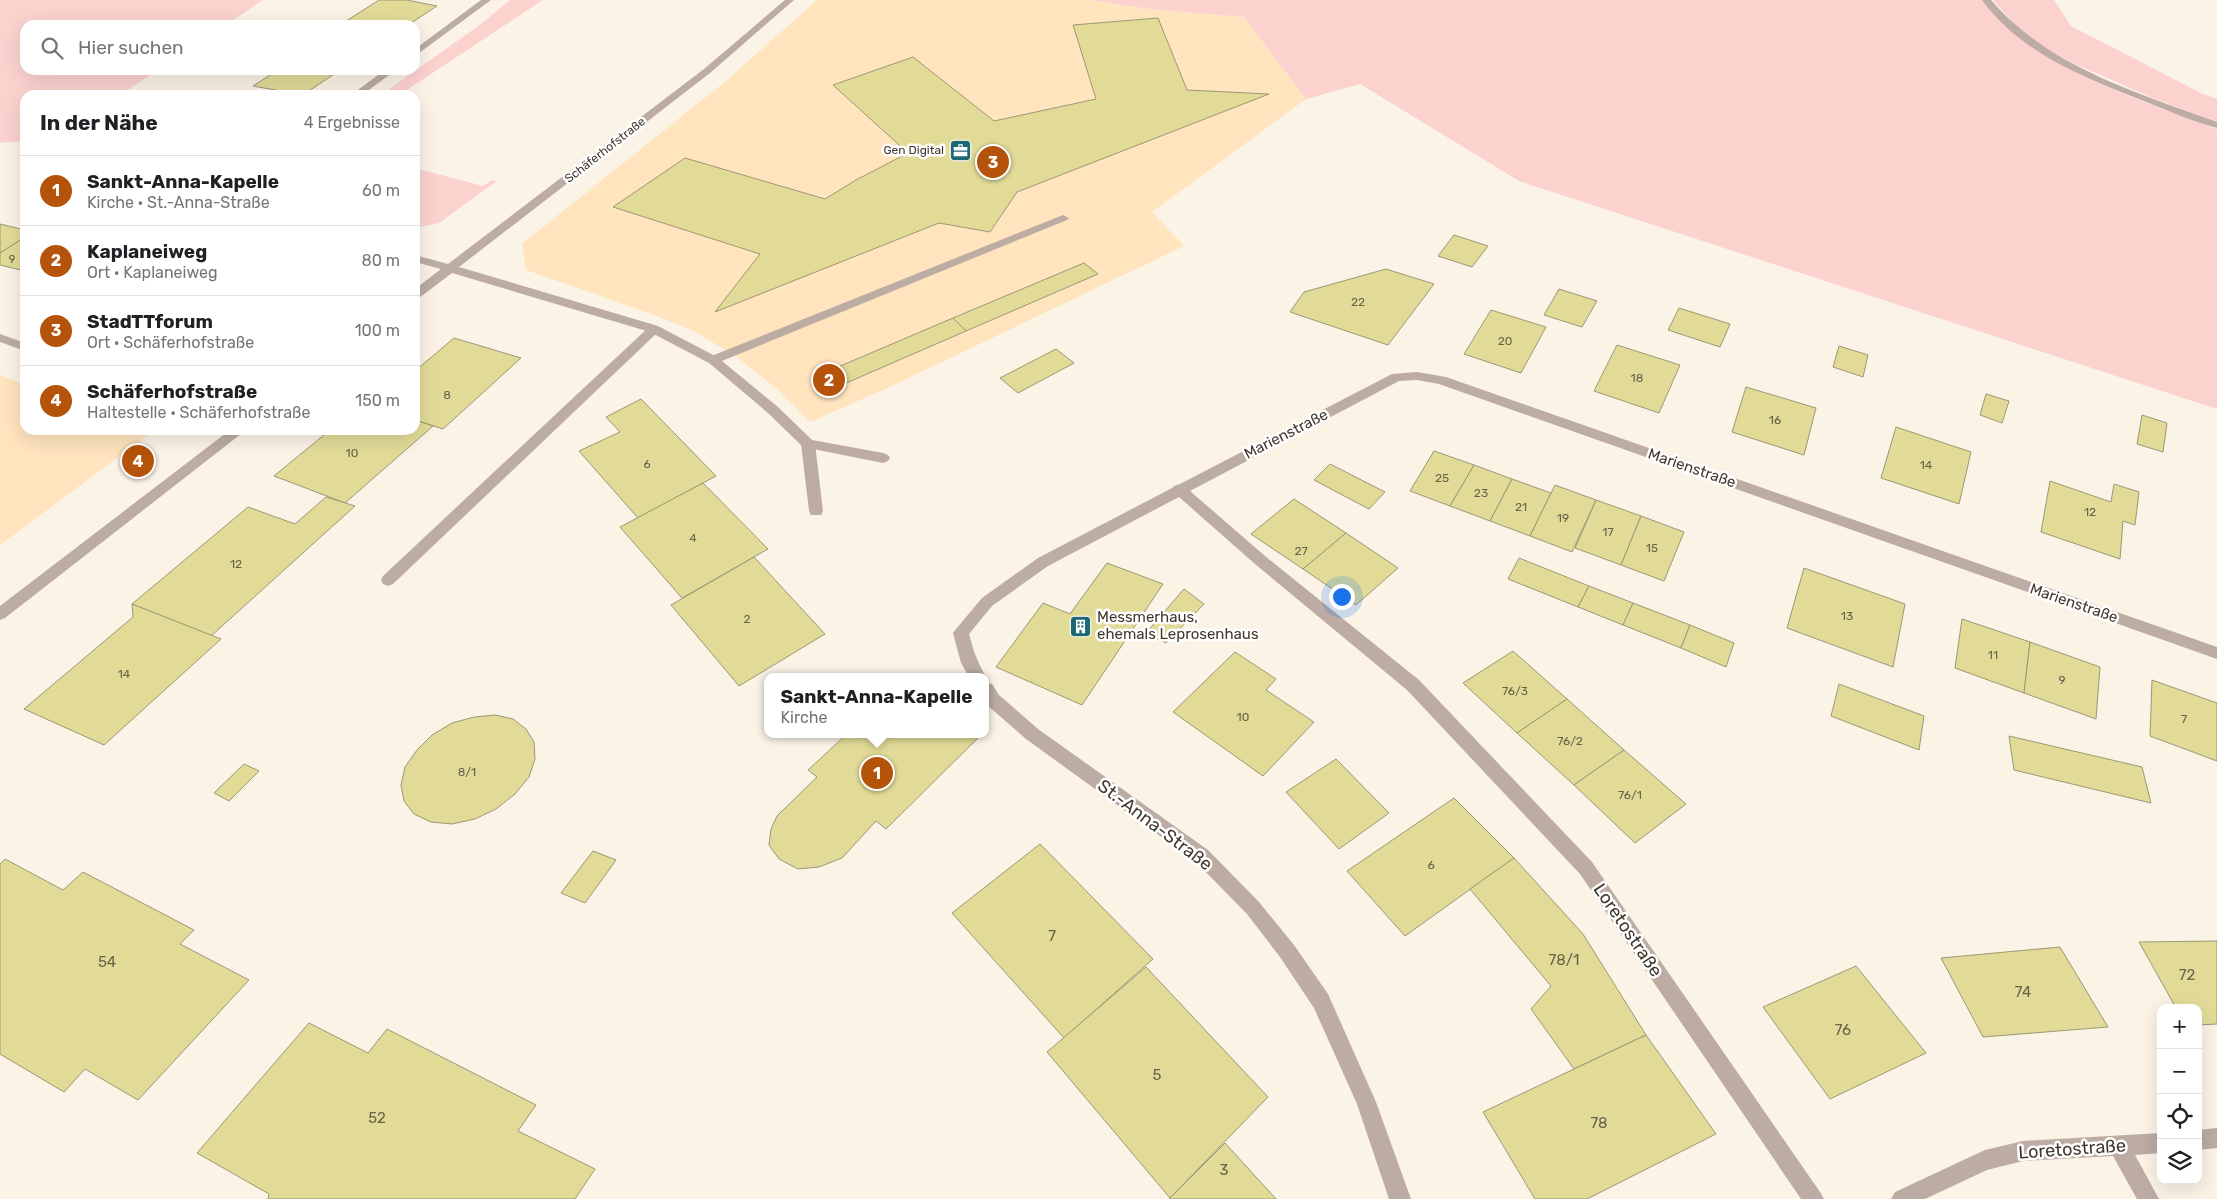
<!DOCTYPE html>
<html lang="de">
<head>
<meta charset="utf-8">
<style>
	body { margin:0; font-family:Rubik,sans-serif; background:#f6f6f6; color:#202124 }
	.controls { position:absolute; right:15px; bottom:15px; display:grid; overflow:hidden; border-radius:10px; box-shadow:0 5px 20px #0002 }
	.controls button { width:45px; height:45px; display:grid; place-items:center; padding:0; border:0; border-bottom:1px solid #e0e0e0; background:#fff; color:#202124; font:25px sans-serif }
	.you { position:absolute; left:1341px; top:596px; width:18px; height:18px; margin:-12px; border:4px solid #fff; border-radius:50%; background:#1a73e8; box-shadow:0 0 0 8px #1a73e833 }
	.badge { display:grid; place-items:center; width:32px; height:32px; border-radius:50%; background:#b45309; color:#fff; font-size:16px; font-weight:700 }
	.pin { position:absolute; translate:-50% -50%; border:2px solid #fff; box-shadow:0 1px 5px #0006 }
	.popup { position:absolute; left:764px; top:673px; width:225px; height:65px; box-sizing:border-box; display:grid; place-content:center; border-radius:10px; background:#fff; filter:drop-shadow(0 1px 4px #0005); font-size:16px; white-space:nowrap; color:#757577 }
	.popup b { font-size:19px; color:#202124 }
	.popup::after { content:''; position:absolute; left:50%; top:100%; margin-left:-10px; border:10px solid transparent; border-top-color:#fff }
	.list { margin:0; padding:0; list-style:none }
	h2 { display:flex; justify-content:space-between; align-items:center; height:65px; margin:0; padding:0 20px; font-size:21px }
	h2 small { font-size:16px; font-weight:400; color:#757577 }
	.list li { display:grid; grid-template-columns:32px 1fr auto; gap:15px; align-items:center; box-sizing:border-box; height:70px; padding:0 20px; border-top:1px solid #e0e0e0 }
	.list b { display:block; font-size:19px; white-space:nowrap }
	.list p { margin:0; font-size:16px; white-space:nowrap; color:#757577 }
	.list em { font-size:16px; font-style:normal; color:#757577 }
	.icon { flex:none; width:28px; height:28px; fill:none; stroke:currentColor; stroke-width:2; stroke-linecap:round; stroke-linejoin:round }
	.map { position:relative; flex:none; width:2217px; height:1199px; overflow:hidden }
	.search { position:absolute; background:#fff; box-shadow:0 5px 20px #0002; left:20px; top:20px; width:400px; height:55px; display:flex; align-items:center; gap:12px; box-sizing:border-box; padding:0 18px; border-radius:15px; color:#757577; font-size:19px }
	.panel { position:absolute; background:#fff; box-shadow:0 5px 20px #0002; left:20px; top:90px; width:400px; height:345px; border-radius:15px }
	.map>svg:first-child { display:block }
	.built { fill:#ffe4be }
	.green { fill:#fcd2cf }
	.building { fill:#e2db98; stroke:#9b9876 }
	.lines { fill:none; stroke-linecap:round; stroke-linejoin:round }
	.lane { fill:#bcaca4; fill-rule:evenodd }
	.street { fill:#bcaca4; fill-rule:evenodd }
	.labels { text-anchor:middle; dominant-baseline:central; stroke-width:5; stroke-linejoin:round; paint-order:stroke }
	.far-number-label { font-size:11px; fill:#696248 }
	.far-street-label { font-size:12px; fill:#41392d; stroke:#fff }
	.far-poi-label { font-size:12px; fill:#41392d; stroke:#fff; text-anchor:end }
	.number-label { font-size:12px; fill:#696248 }
	.street-label { font-size:15px; fill:#41392d; stroke:#fff }
	.poi-label { font-size:15px; fill:#41392d; stroke:#fff; text-anchor:start }
	.near-number-label { font-size:15px; fill:#696248 }
	.near-street-label { font-size:18px; fill:#41392d; stroke:#fff }
</style>
</head>
<body>
<div class="map">
<svg width="2217" height="1199" viewBox="0 0 2217 1199">
	<rect width="100%" height="100%" fill="#fbf3e6"/>
	<g class="built">
		<path d="M817 0H1090L1149 9 1244 17 1306 99 1152 212 1184 246 892 386 810 422 777 389 737 357 694 331 649 313 526 270 522 244 726 81Z"/>
		<path d="M0 375 25 385V430H146L152 432 0 545Z"/>
	</g>
	<g class="green">
		<path d="M0 0H263L226 25H25V70H158L120 95H25V141L0 143Z"/>
		<path d="M510 0H543L399 95H381L481 24Z"/>
		<path d="M1090 0H1983C2025 65 2147 102 2217 129V409L1519 181 1360 84 1306 99 1244 17 1149 9Z"/>
		<path d="M1993 0H2054L2071 26 2203 94 2217 99V122L2153 98 2073 63 2035 43 2014 24Z"/>
		<path d="M415 168 483 186 492 180 497 181 439 223 415 228Z"/>
	</g>
	<g class="building">
		<path d="M379 0H407L437 6 408 25H340Z"/>
		<path d="M1158 18 1187 90 1269 94 1017 192 990 232 939 223 715 312 760 254 613 207 685 158 825 199 856 180 908 153 833 85 913 57 994 121 1096 99 1073 25Z"/>
		<path d="M278 70H340L303 95 253 86Z"/>
		<path d="M0 224 25 230V237L0 253Z"/>
		<path d="M1454 235 1488 246 1472 267 1438 256Z"/>
		<path d="M25 237V271L0 265V253Z"/>
		<path d="M1084 263 1098 274 966 331 953 318Z"/>
		<path d="M1386 269 1434 284 1388 345 1290 312 1304 292Z"/>
		<path d="M1559 289 1597 301 1582 327 1544 315Z"/>
		<path d="M1679 308 1730 324 1720 347 1668 330Z"/>
		<path d="M1491 310 1546 327 1521 373 1464 354Z"/>
		<path d="M953 318 966 331 844 384 831 370Z"/>
		<path d="M454 338 521 358 443 429 415 420V371Z"/>
		<path d="M1617 345 1680 365 1659 413 1594 391Z"/>
		<path d="M1839 346 1868 355 1863 377 1833 367Z"/>
		<path d="M1056 349 1074 363 1018 393 1000 378Z"/>
		<path d="M833 372 842 382 826 389 817 378Z"/>
		<path d="M1746 387 1816 408 1804 455 1732 432Z"/>
		<path d="M1986 394 2009 401 2002 423 1980 415Z"/>
		<path d="M641 399 716 476 638 518 579 451 620 432 606 417Z"/>
		<path d="M2142 415 2167 423 2163 452 2137 444Z"/>
		<path d="M415 420 433 426 345 503 274 476 330 430H415Z"/>
		<path d="M1896 427 1971 452 1959 504 1881 478Z"/>
		<path d="M1434 451 1474 465 1450 506 1410 491Z"/>
		<path d="M1330 464 1385 492 1369 509 1314 480Z"/>
		<path d="M1474 465 1512 479 1490 521 1450 506Z"/>
		<path d="M1512 479 1551 493 1530 536 1490 521Z"/>
		<path d="M2050 481 2111 502 2114 484 2139 492 2135 525 2123 521 2120 559 2041 532Z"/>
		<path d="M703 483 768 549 682 598 620 527Z"/>
		<path d="M1555 485 1596 500 1572 552 1530 536Z"/>
		<path d="M326 497 355 506 211 636 132 604 248 507 295 524Z"/>
		<path d="M1294 499 1346 533 1303 569 1251 534Z"/>
		<path d="M1596 500 1641 516 1621 565 1575 548Z"/>
		<path d="M1641 516 1684 532 1664 581 1621 565Z"/>
		<path d="M1346 533 1398 568 1356 605 1303 569Z"/>
		<path d="M754 557 825 634 739 686 671 605Z"/>
		<path d="M1519 558 1589 586 1578 607 1508 579Z"/>
		<path d="M1107 563 1163 584 1082 705 996 667 1043 603 1070 614Z"/>
		<path d="M1804 568 1905 604 1893 667 1787 628Z"/>
		<path d="M1589 586 1633 603 1623 625 1578 607Z"/>
		<path d="M1184 589 1204 604 1166 643 1146 633Z"/>
		<path d="M1633 603 1690 625 1681 648 1623 625Z"/>
		<path d="M132 604 221 639 104 745 24 709 133 617Z"/>
		<path d="M1962 619 2030 642 2024 693 1955 668Z"/>
		<path d="M1690 625 1734 643 1726 667 1681 648Z"/>
		<path d="M2030 642 2100 667 2096 719 2024 693Z"/>
		<path d="M1513 651 1567 699 1517 733 1463 683Z"/>
		<path d="M1235 652 1276 679 1266 690 1314 722 1263 776 1173 712Z"/>
		<path d="M2152 680 2217 703V761L2150 736Z"/>
		<path d="M1839 684 1924 716 1919 750 1831 716Z"/>
		<path d="M1567 699 1624 750 1574 785 1517 733Z"/>
		<path d="M495 715 513 719 526 729 534 742 535 759 529 777 515 794 496 809 475 819 452 824 431 822 414 814 404 801 401 785 405 767 417 750 432 735 452 723 474 717Z"/>
		<path d="M847 734H982L886 829 876 821 842 858 819 867 798 869 779 859 769 845 771 829 777 816 817 777 808 770Z"/>
		<path d="M2009 736 2142 767 2151 803 2014 770Z"/>
		<path d="M1624 750 1686 804 1635 843 1574 785Z"/>
		<path d="M1336 759 1389 813 1339 849 1286 792Z"/>
		<path d="M244 764 259 771 229 801 214 793Z"/>
		<path d="M1454 798 1514 858 1405 936 1347 871Z"/>
		<path d="M1040 844 1153 959 1064 1038 952 913Z"/>
		<path d="M593 851 616 860 585 903 561 893Z"/>
		<path d="M1514 858 1583 934 1646 1035 1574 1069 1531 1009 1551 986 1470 889Z"/>
		<path d="M5 859 63 890 83 872 194 930 180 944 249 980 138 1100 85 1069 64 1092 0 1054V864Z"/>
		<path d="M2217 941V1024L2198 1025V1008H2176L2139 942Z"/>
		<path d="M2060 947 2108 1027 1983 1037 1941 958Z"/>
		<path d="M1856 966 1926 1053 1830 1099 1763 1007Z"/>
		<path d="M1146 967 1268 1097 1170 1198 1047 1052Z"/>
		<path d="M309 1023 368 1053 387 1029 536 1105 518 1131 595 1169 575 1199H268L269 1194 197 1153Z"/>
		<path d="M1646 1035 1716 1134 1587 1199H1535L1483 1112Z"/>
		<path d="M1225 1143 1276 1199H1169Z"/>
	</g>
	<g class="lines">
		<g class="lane">
			<path d="M1982 0H1991C2047 66 2138 93 2217 122V128C2194 122 2171 112 2149 103 2088 79 2021 54 1982 0Z"/>
			<path d="M1063 215 1069 218 1067 220 717 363 713 364 707 360 709 357Z"/>
			<path d="M654 325 660 329 658 332 393 584 388 586 383 584 381 580 383 576 650 326Z"/>
			<path d="M808 439 813 441 815 444 823 511 821 515H811L809 511 801 444 803 441Z"/>
		</g>
		<g class="street">
			<path d="M481 0H491L415 56V49Z"/>
			<path d="M785 0H794L710 73 459 267 658 326 717 357 778 407 812 440 883 453 888 455 890 458 888 461 883 463 803 447 768 413 709 363 650 332 452 273 419 298 415 299V289L441 269 415 262V255L448 264 704 69Z"/>
			<path d="M385 70H396L362 95H351Z"/>
			<path d="M0 334 25 343V351L0 342Z"/>
			<path d="M1417 372 1446 377 2217 647V659L1439 384 1417 380 1399 381 1190 491 1265 556 1419 680 1592 862 1820 1192 1824 1199H1801L1580 874 1407 690 1255 564 1179 497 1048 566 992 606 969 634C974 653 977 660 986 677H969L961 663 953 633 956 629 982 598 1038 558 1172 488 1174 486 1180 484 1392 374Z"/>
			<path d="M230 430H246L5 618 0 620V606Z"/>
			<path d="M986 683 992 684 999 695 1038 729 1208 850 1259 902 1294 945 1328 994 1376 1102 1411 1199H1389L1357 1104 1314 1008 1280 957 1247 914 1196 862 1026 739 987 705Z"/>
			<path d="M2217 1128V1148L2198 1150V1130Z"/>
			<path d="M2161 1133V1153L2135 1155 2159 1199H2137L2113 1156 2023 1161 1987 1170 1925 1199H1891L1895 1192 1985 1150 2023 1141Z"/>
		</g>
	</g>
	<defs>
		<symbol id="office-square" viewBox="-11 -11 22 22"><rect x="-9" y="-9" width="18" height="18" rx="4" fill="#1c6772" stroke="#fff"/><path d="M-6-3h4V-5.5h4V-3h4V5H-6ZM-1-4.5V-3h2v-1.5ZM-6 0V1H6V0Z" fill="#fff"/></symbol>
		<symbol id="building-square" viewBox="-11 -11 22 22"><rect x="-9" y="-9" width="18" height="18" rx="4" fill="#1c6772" stroke="#fff"/><path d="M-4-6H4V6H1V3H-1V6H-4ZM-2.5-4.3h1.7v1.8h-1.7ZM.8-4.3h1.7v1.8H.8ZM-2.5-1h1.7V.8h-1.7ZM.8-1h1.7V.8H.8Z" fill="#fff"/></symbol>
	</defs>
	<g fill-rule="evenodd">
		<use href="#office-square" x="948" y="138" width="25" height="25"/>
		<use href="#building-square" x="1068" y="614" width="25" height="25"/>
	</g>
	<g class="labels">
		<g class="far-number-label">
			<text x="12" y="259">9</text>
		</g>
		<g class="far-street-label">
			<text transform="translate(605 150) rotate(-38)">Schäferhofstraße</text>
		</g>
		<g class="far-poi-label">
			<text x="944" y="150">Gen Digital</text>
		</g>
		<g class="number-label">
			<text x="1358" y="302">22</text>
			<text x="1505" y="341">20</text>
			<text x="1637" y="378">18</text>
			<text x="447" y="395">8</text>
			<text x="1775" y="420">16</text>
			<text x="352" y="453">10</text>
			<text x="647" y="464">6</text>
			<text x="1926" y="465">14</text>
			<text x="1442" y="478">25</text>
			<text x="1481" y="493">23</text>
			<text x="1521" y="507">21</text>
			<text x="2090" y="512">12</text>
			<text x="1563" y="518">19</text>
			<text x="1608" y="532">17</text>
			<text x="693" y="538">4</text>
			<text x="1652" y="548">15</text>
			<text x="1301" y="551">27</text>
			<text x="236" y="564">12</text>
			<text x="1847" y="616">13</text>
			<text x="747" y="619">2</text>
			<text x="1993" y="655">11</text>
			<text x="124" y="674">14</text>
			<text x="2062" y="680">9</text>
			<text x="1515" y="691">76/3</text>
			<text x="1243" y="717">10</text>
			<text x="2184" y="719">7</text>
			<text x="1570" y="741">76/2</text>
			<text x="467" y="772">8/1</text>
			<text x="1630" y="795">76/1</text>
			<text x="1431" y="865">6</text>
		</g>
		<g class="street-label">
			<text transform="translate(1286 434) rotate(-27)">Marienstraße</text>
			<text transform="translate(1692 468) rotate(19)">Marienstraße</text>
			<text transform="translate(2074 603) rotate(19)">Marienstraße</text>
		</g>
		<g class="poi-label">
			<text x="1097" y="617">Messmerhaus,<tspan x="1097" dy="17">ehemals Leprosenhaus</tspan></text>
		</g>
		<g class="near-number-label">
			<text x="1052" y="936">7</text>
			<text x="1564" y="960">78/1</text>
			<text x="107" y="962">54</text>
			<text x="2187" y="975">72</text>
			<text x="2023" y="992">74</text>
			<text x="1843" y="1030">76</text>
			<text x="1157" y="1075">5</text>
			<text x="377" y="1118">52</text>
			<text x="1599" y="1123">78</text>
			<text x="1224" y="1170">3</text>
		</g>
		<g class="near-street-label">
			<text transform="translate(1155 825) rotate(37)">St.-Anna-Straße</text>
			<text transform="translate(1628 930) rotate(56)">Loretostraße</text>
			<text transform="translate(2072 1149) rotate(-4)">Loretostraße</text>
		</g>
	</g>
</svg>
<div class="controls">
<button>+</button>
<button>−</button>
<button><svg class="icon" aria-label="locate" viewBox="0 0 24 24"><circle cx="12" cy="12" r="6"/><path d="M12 2v4M12 18v4M2 12h4M18 12h4"/></svg></button>
<button><svg class="icon" aria-label="layers" viewBox="0 0 24 24"><path d="M12 4l9 5-9 5-9-5zM3 14l9 5 9-5"/></svg></button>
</div>
<div class="you"></div>
<div class="pin badge" style="left:877px;top:773px">1</div>
<div class="popup"><b>Sankt-Anna-Kapelle</b>Kirche</div>
<div class="pin badge" style="left:829px;top:380px">2</div>
<div class="pin badge" style="left:993px;top:162px">3</div>
<div class="pin badge" style="left:138px;top:461px">4</div>
<div class="search"><svg class="icon" aria-label="search" viewBox="0 0 24 24"><circle cx="10" cy="10" r="6"/><path d="M15 15l6 6"/></svg>Hier suchen</div>
<section class="panel">
<h2>In der Nähe<small>4 Ergebnisse</small></h2>
<ul class="list">
<li><span class="badge">1</span><div><b>Sankt-Anna-Kapelle</b><p>Kirche · St.-Anna-Straße</p></div><em>60 m</em></li>
<li><span class="badge">2</span><div><b>Kaplaneiweg</b><p>Ort · Kaplaneiweg</p></div><em>80 m</em></li>
<li><span class="badge">3</span><div><b>StadTTforum</b><p>Ort · Schäferhofstraße</p></div><em>100 m</em></li>
<li><span class="badge">4</span><div><b>Schäferhofstraße</b><p>Haltestelle · Schäferhofstraße</p></div><em>150 m</em></li>
</ul>
</section>
</div>
</body>
</html>
